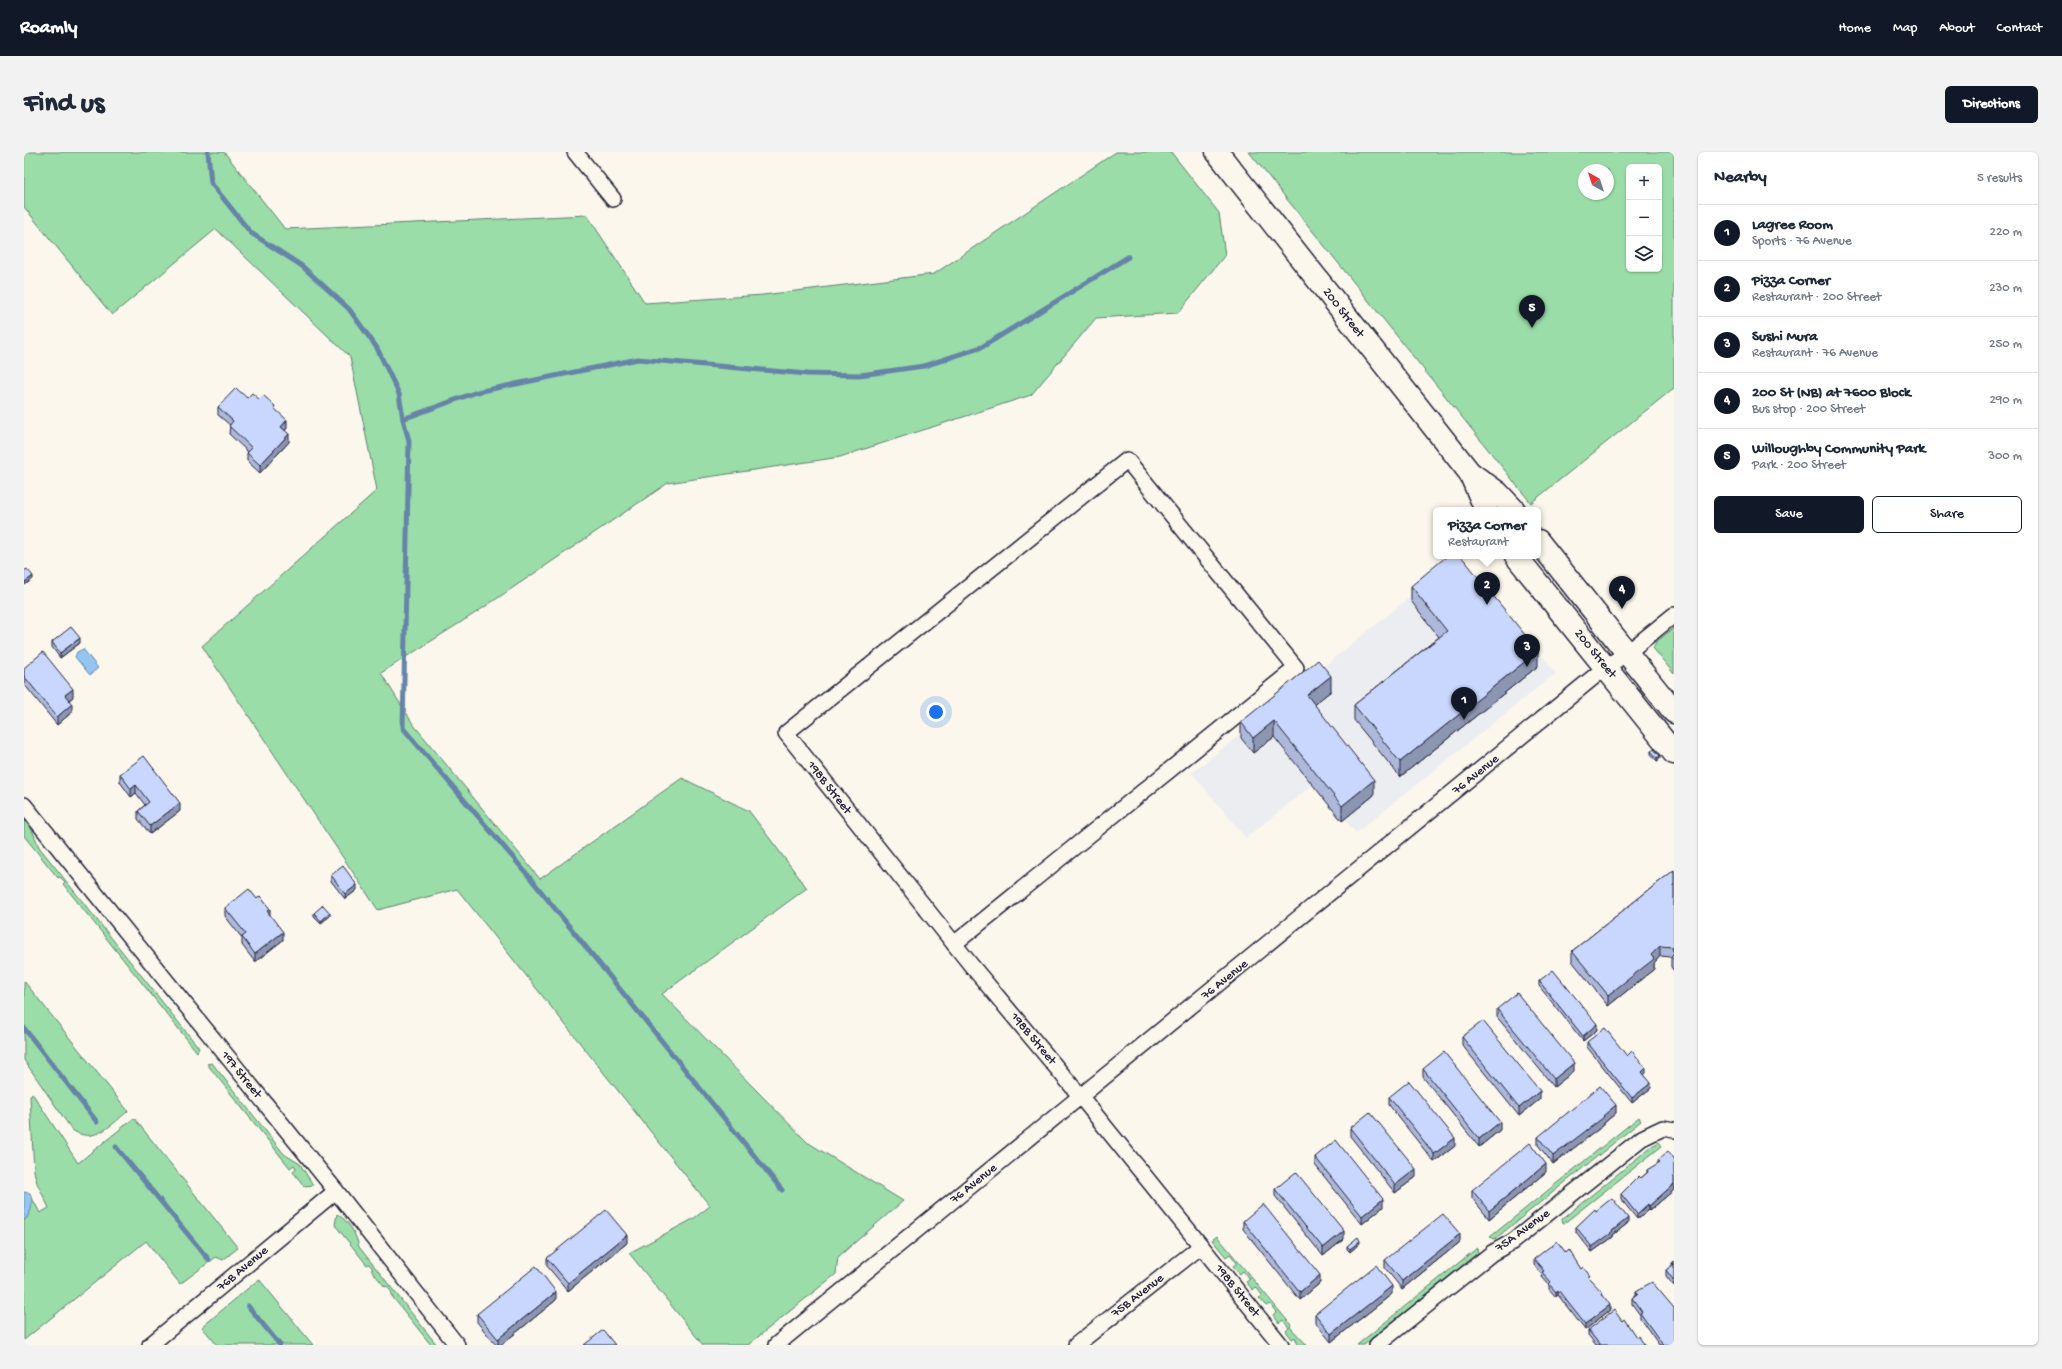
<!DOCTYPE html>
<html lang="en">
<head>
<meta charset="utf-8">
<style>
	body { margin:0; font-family:"Gochi Hand",sans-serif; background:#f2f2f3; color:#1f2937 }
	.controls { position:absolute; right:12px; top:12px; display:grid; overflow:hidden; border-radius:6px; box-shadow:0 1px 3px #0004 }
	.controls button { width:36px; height:36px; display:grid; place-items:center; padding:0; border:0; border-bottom:1px solid #e0e1e3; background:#fff; color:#1f2937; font:20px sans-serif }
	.compass { position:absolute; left:1554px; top:12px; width:36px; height:36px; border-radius:50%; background:#fff; box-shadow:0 1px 3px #0004; rotate:321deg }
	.you { position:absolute; left:912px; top:560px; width:14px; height:14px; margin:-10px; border:3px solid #fff; border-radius:50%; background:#1a73e8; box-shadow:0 0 0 6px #1a73e833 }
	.badge { display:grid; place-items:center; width:26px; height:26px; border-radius:50%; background:#111827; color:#fff; font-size:13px; font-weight:700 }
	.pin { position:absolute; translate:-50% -33px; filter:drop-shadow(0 1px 2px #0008) }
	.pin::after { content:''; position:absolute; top:21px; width:14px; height:12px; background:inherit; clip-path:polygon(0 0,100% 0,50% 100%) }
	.popup { position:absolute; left:1409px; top:355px; width:108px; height:52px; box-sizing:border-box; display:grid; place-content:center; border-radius:6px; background:#fff; filter:drop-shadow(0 1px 3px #0005); font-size:13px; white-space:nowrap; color:#747a83 }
	.popup b { font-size:15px; color:#1f2937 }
	.popup::after { content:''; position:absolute; left:50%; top:100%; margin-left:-8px; border:8px solid transparent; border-top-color:#fff }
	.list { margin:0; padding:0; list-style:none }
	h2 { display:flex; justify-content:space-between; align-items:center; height:52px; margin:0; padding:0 16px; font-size:17px }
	h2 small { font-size:13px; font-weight:400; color:#747a83 }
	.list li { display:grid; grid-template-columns:26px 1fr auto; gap:12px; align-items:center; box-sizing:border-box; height:56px; padding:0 16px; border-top:1px solid #e0e1e3 }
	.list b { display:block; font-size:15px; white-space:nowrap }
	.list p { margin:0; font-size:13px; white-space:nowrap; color:#747a83 }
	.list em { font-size:13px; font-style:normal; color:#747a83 }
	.actions { display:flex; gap:8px; padding:12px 16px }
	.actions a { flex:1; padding:9px 0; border:1px solid #111827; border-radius:6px; text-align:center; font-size:14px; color:#111827 }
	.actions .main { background:#111827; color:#fff }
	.icon { flex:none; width:22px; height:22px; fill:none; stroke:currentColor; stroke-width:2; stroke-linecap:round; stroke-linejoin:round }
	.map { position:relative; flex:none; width:1650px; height:1193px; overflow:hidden; border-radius:6px }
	header { display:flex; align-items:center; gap:24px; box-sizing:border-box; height:56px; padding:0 20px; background:#111827; color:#fff }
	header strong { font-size:19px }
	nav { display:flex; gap:22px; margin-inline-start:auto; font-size:14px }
	.intro { display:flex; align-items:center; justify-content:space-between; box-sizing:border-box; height:96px; padding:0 24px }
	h1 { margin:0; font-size:28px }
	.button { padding:10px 18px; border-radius:6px; background:#111827; color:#fff; font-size:14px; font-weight:700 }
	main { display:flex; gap:24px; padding:0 24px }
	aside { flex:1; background:#fff; border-radius:6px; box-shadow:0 1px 3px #0004 }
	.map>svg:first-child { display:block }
	.built { fill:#ecedf1 }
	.green { fill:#9adda8; stroke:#5e8072; fill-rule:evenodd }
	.water { fill:#94c5f0; stroke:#6684a8 }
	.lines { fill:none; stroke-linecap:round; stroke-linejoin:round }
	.stream { stroke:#6684a8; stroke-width:5 }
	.street-casing { stroke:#22223b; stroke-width:18 }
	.primary-casing { stroke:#22223b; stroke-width:25 }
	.street { stroke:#fbf7ec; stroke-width:15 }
	.primary { stroke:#fbf7ec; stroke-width:22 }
	.wall { fill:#adb8da; stroke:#22223b }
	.shaded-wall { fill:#8d96b1; stroke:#22223b }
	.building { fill:#c9d6fd; stroke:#22223b }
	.labels { text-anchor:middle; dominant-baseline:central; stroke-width:3; stroke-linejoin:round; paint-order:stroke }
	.street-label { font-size:13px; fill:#22223b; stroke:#fbf7ec }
</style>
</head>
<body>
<header>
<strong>Roamly</strong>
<nav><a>Home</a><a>Map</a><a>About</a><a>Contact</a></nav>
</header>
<div class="intro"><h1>Find us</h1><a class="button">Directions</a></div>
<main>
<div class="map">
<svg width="1650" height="1193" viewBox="0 0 1650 1193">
	<rect width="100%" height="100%" fill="#fbf7ec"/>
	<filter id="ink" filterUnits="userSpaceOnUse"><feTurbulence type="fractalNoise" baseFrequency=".025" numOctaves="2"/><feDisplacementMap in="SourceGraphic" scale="8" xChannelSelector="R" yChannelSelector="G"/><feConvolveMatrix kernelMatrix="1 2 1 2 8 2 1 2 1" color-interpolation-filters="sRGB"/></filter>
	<g filter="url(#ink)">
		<path class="built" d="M1437 404 1532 521 1332 681 1291 631 1222 686 1168 621Z"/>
		<g class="green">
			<path d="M0 0H200L261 77 563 63 621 151 739 143 910 122 1092 0H1147L1195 61 1201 103 1154 161 1072 166 1007 243 816 305 644 331 453 460 357 521 389 572 516 727 658 626 725 659 783 736 638 842 783 990 879 1049 814 1105 812 1122 724 1193H679L605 1101 669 1067 686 1054 433 737 354 758 178 494 353 338 326 205 192 77 88 163 0 55Z"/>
			<path d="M1225 0H1650V236L1507 351ZM1605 15H1635V117H1605ZM1560 18H1584V42H1560Z"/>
			<path d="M1650 476V522L1629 496 1632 490Z"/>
			<path d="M0 668 8 678 15 695 175 896 173 900 39 732 41 730 36 725 34 726 0 684Z"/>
			<path d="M0 829 104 959C87 973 70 993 48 978L0 908Z"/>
			<path d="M188 911 260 1002 276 1012 289 1033 280 1034 269 1020 272 1016 270 1013 266 1016 183 912Z"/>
			<path d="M8 941 54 1011 110 966 214 1096 199 1108 192 1105 156 1132 122 1089 0 1188V1069L4 1064 8 1046 16 1061 25 1056 13 1031 10 1019 6 945Z"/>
			<path d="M1615 965 1617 969 1471 1087 1466 1085Z"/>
			<path d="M1635 990 1638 994 1539 1072 1538 1067 1628 994Z"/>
			<path d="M313 1062C325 1069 332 1082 335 1095L413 1193H407L367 1143 368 1141 363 1134 361 1135 347 1118 349 1117 345 1112 343 1113 311 1073Z"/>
			<path d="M1193 1084 1267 1173 1266 1175 1283 1193H1274L1271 1185 1268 1187 1262 1179 1265 1176 1259 1168 1255 1171 1249 1163 1252 1160 1246 1152 1242 1154 1235 1146 1238 1143 1232 1135 1229 1138 1222 1130 1226 1127 1219 1119 1216 1122 1209 1114 1213 1111 1206 1102 1202 1105 1188 1088Z"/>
			<path d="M1453 1096 1454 1101 1340 1193H1333Z"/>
			<path d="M235 1127 289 1193H193L178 1175Z"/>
		</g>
		<g class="water">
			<path d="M59 497 74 516 66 523 51 505 53 500Z"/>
			<path d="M0 1040 6 1041C10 1050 8 1061 0 1069Z"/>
		</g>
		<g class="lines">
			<g class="stream">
				<path d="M184 0 187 31 227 81 278 114 325 157 353 196 375 242 379 267 385 289 379 576 503 722 758 1038"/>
				<path d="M379 267 453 240 614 207 783 222 836 223 900 214 958 195 1104 105"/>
				<path d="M0 876 73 970"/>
				<path d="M92 995 185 1108"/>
				<path d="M224 1154 256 1193"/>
			</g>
			<defs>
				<g id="street">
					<path d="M551 0 589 47"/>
					<path d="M0 653 312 1039 433 1193"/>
					<path d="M930 792 1272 516 1103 308 762 581 947 813 1057 945 1257 1193"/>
					<path d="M126 1193 312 1039"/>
					<path d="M752 1193 1582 515 1603 501 1650 463"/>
					<path d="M1052 1193 1176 1095"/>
					<path d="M1353 1193 1468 1101 1488 1090 1618 986 1639 976 1650 978"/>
				</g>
				<g id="primary">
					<path d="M1193 0 1446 321 1462 358"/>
					<path d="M1446 321 1474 341 1490 358"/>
					<path d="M1514 389 1650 560"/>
					<path d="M1492 404 1650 601"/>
				</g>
			</defs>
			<use href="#street" class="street-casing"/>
			<use href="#primary" class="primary-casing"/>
			<use href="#street" class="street"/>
			<use href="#primary" class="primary"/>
		</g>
		<g class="wall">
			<path d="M235 247 251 257 263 276 261 279 265 290 236 321 223 309V301L224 300 205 282 206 273 194 263V255Z"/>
			<path d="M1387 434 1514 514 1376 625 1330 568V553L1415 485 1387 449Z"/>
			<path d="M28 490 56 491 36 506 28 495Z"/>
			<path d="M0 516 49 545 45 548 48 560 33 573 0 532Z"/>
			<path d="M1307 539 1290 552 1350 643 1318 669 1250 585 1229 601 1217 586V570Z"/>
			<path d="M1627 599 1636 607 1633 609 1627 602Z"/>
			<path d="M96 622 156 659 126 682 114 667V659L121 653 112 641 107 645 96 630Z"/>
			<path d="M1650 718V819L1647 815V805L1636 804 1630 811V817L1584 854 1548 809V799Z"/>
			<path d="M307 723 333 738 321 747 307 729Z"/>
			<path d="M201 756 246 763 259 788 231 810 218 793V786L201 764Z"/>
			<path d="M290 761 306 764 297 771 290 764Z"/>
			<path d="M1515 829 1573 878 1559 889 1515 834Z"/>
			<path d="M1473 857 1550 919 1530 935 1473 865Z"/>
			<path d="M1438 885 1516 947 1495 964 1438 893Z"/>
			<path d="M1563 890 1603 904 1622 921 1620 923 1627 936 1608 951 1563 895Z"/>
			<path d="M1399 917 1476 978 1455 995 1399 925Z"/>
			<path d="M1365 945 1431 994 1410 1010 1365 953Z"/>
			<path d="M1592 961 1580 971V973L1529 1012 1514 993V985Z"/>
			<path d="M1326 976 1392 1025 1371 1041 1326 984Z"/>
			<path d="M1291 1005 1359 1055 1338 1072 1291 1013Z"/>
			<path d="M1634 1008H1650V1038L1625 1059 1624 1058 1613 1067 1597 1047V1042L1623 1021V1018L1634 1012Z"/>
			<path d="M1522 1020 1465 1067 1448 1046V1038Z"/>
			<path d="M1251 1037 1320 1087 1299 1104 1251 1044Z"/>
			<path d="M1572 1059 1604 1071 1589 1083V1085L1568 1100 1552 1080V1075Z"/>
			<path d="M1219 1069 1296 1131 1276 1148 1219 1077Z"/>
			<path d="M1436 1090 1378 1137 1361 1116V1108Z"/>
			<path d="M603 1091 544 1139 523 1114V1106Z"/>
			<path d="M1336 1091 1326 1100 1323 1097V1094Z"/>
			<path d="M1542 1101 1557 1117 1579 1145 1586 1158 1561 1178 1534 1143 1532 1145 1525 1137V1133L1518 1125V1123L1510 1113V1107Z"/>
			<path d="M1650 1109V1134L1642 1124V1118L1648 1114V1111Z"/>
			<path d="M1612 1139 1650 1193H1635L1616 1166V1163L1608 1152V1146L1612 1143Z"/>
			<path d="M1368 1142 1307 1190 1291 1170V1162Z"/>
			<path d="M532 1148 477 1193H472L453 1170V1162Z"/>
			<path d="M1564 1178 1612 1185 1621 1193H1572L1564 1183Z"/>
		</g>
		<g class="shaded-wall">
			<path d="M263 268V276L257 283V275Z"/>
			<path d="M265 282V290L236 321V313Z"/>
			<path d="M9 424V427L1 433V430Z"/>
			<path d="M56 486V491L36 506V501Z"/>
			<path d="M1514 499V514L1376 625V610Z"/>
			<path d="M1307 524V539L1283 558V543Z"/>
			<path d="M49 537V545L41 551V543Z"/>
			<path d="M48 552V560L33 573V565Z"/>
			<path d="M1250 569V585L1229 601V586Z"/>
			<path d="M1636 604V607L1633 609V606Z"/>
			<path d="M1350 628V643L1318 669V654Z"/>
			<path d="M112 633V641L107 645V637Z"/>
			<path d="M156 651V659L126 682V674Z"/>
			<path d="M333 733V738L321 747V742Z"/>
			<path d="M246 757V765L243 759Z"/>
			<path d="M306 761V764L297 771V769Z"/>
			<path d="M259 780V788L231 810V802Z"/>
			<path d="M1636 794V804L1630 811V817L1584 854V843L1627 803Z"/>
			<path d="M1573 872V878L1559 889V884Z"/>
			<path d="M1550 911V919L1530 935V927Z"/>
			<path d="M1622 916V921L1618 925V920Z"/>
			<path d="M1627 931V936L1608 951V946Z"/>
			<path d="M1516 939V947L1495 964V956Z"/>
			<path d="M1592 953V961L1580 971V973L1529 1012V1004Z"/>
			<path d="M1476 970V978L1455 995V987Z"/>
			<path d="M1431 986V994L1410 1010V1002Z"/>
			<path d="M1522 1012V1020L1465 1067V1059Z"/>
			<path d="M1392 1017V1025L1371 1041V1033Z"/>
			<path d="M1650 1032V1038L1625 1059V1054Z"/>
			<path d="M1359 1047V1055L1338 1072V1064Z"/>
			<path d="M1624 1052V1058L1613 1067V1062Z"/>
			<path d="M1604 1066V1071L1589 1083V1085L1568 1100V1095Z"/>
			<path d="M1320 1079V1087L1299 1104V1096Z"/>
			<path d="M1436 1082V1090L1378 1137V1129Z"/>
			<path d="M603 1083V1091L544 1139V1131Z"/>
			<path d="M1336 1089V1091L1326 1100V1097Z"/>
			<path d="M1296 1123V1131L1276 1148V1140Z"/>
			<path d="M1368 1134V1142L1307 1190V1182Z"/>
			<path d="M1534 1138V1143L1532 1145V1140Z"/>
			<path d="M532 1140V1148L477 1193H474V1187Z"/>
			<path d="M1586 1153V1158L1561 1178V1172Z"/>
		</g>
		<g class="building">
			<path d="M212 236 223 246 228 241 235 247 239 243 251 254 250 256 263 268 257 275 265 282 236 313 223 301 228 296 205 274 209 269 194 255Z"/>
			<path d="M1423 404H1437L1514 499 1376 610 1330 553 1423 479 1387 434Z"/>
			<path d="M3 417 9 424 1 430 0 429V419Z"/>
			<path d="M47 475 56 486 36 501 28 490Z"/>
			<path d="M19 500 49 537 41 543 48 552 33 565 0 524V516Z"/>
			<path d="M1294 508 1307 524 1283 543 1350 628 1318 654 1250 569 1229 586 1217 570Z"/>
			<path d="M1630 597 1636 604 1633 606 1627 599Z"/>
			<path d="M120 604 156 651 126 674 114 659 125 650 112 633 107 637 96 622Z"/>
			<path d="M319 714 333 733 321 742 307 723Z"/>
			<path d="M1650 718V800L1648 797 1649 795 1636 794 1627 803 1630 807 1584 843 1548 799Z"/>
			<path d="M225 737 233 747 236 744 246 757 243 759 259 780 231 802 218 785 222 782 201 756Z"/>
			<path d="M299 753 306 761 297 769 290 761Z"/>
			<path d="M1650 801V808L1647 804Z"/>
			<path d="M1529 818 1573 872 1559 884 1515 829Z"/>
			<path d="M1493 841 1550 911 1530 927 1473 857Z"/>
			<path d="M1459 869 1516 939 1495 956 1438 885Z"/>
			<path d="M1581 876 1603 904 1608 899 1622 916 1618 920 1627 931 1608 946 1563 890Z"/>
			<path d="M1420 900 1476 970 1455 987 1399 917Z"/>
			<path d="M1385 929 1431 986 1410 1002 1365 945Z"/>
			<path d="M1576 934 1592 953 1579 964 1580 965 1529 1004 1514 985Z"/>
			<path d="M1346 960 1392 1017 1371 1033 1326 976Z"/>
			<path d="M1312 988 1359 1047 1338 1064 1291 1005Z"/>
			<path d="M1506 991 1522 1012 1465 1059 1448 1038Z"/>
			<path d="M1644 999 1650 1008V1032L1625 1054 1624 1052 1613 1062 1597 1042 1615 1024 1617 1026 1624 1020 1623 1018 1636 1010 1634 1008Z"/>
			<path d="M1272 1020 1320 1079 1299 1096 1251 1037Z"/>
			<path d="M1588 1046 1604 1066 1588 1079 1589 1080 1568 1095 1552 1075 1571 1057 1572 1059Z"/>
			<path d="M1239 1052 1296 1123 1276 1140 1219 1069Z"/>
			<path d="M582 1058 603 1083 544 1131 523 1106Z"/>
			<path d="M1419 1062 1436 1082 1378 1129 1361 1108Z"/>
			<path d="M1334 1085 1336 1089 1326 1097 1323 1094Z"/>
			<path d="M1533 1089 1542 1101 1545 1098 1557 1117 1559 1115 1566 1124 1564 1125 1579 1141 1578 1142 1586 1153 1561 1172 1534 1138 1532 1140 1525 1132 1527 1130 1518 1120 1520 1119 1510 1107Z"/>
			<path d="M1650 1109V1129L1642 1118 1650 1112 1648 1111Z"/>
			<path d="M1352 1113 1368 1134 1307 1182 1291 1162Z"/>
			<path d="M512 1114 532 1140 474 1187 453 1162Z"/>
			<path d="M1628 1130 1650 1156V1193H1642L1641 1192 1639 1193 1616 1161 1618 1160 1608 1146 1614 1141 1612 1139Z"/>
			<path d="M1590 1158 1598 1169 1600 1167 1612 1185 1614 1184 1621 1193H1576L1564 1178Z"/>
			<path d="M579 1178 591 1193H560Z"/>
		</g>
	</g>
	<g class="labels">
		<g class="street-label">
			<text transform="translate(1319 161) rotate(52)">200 Street</text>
			<text transform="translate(1571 502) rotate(51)">200 Street</text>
			<text transform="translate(1452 623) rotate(-39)">76 Avenue</text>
			<text transform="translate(805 636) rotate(52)">198B Street</text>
			<text transform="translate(1201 828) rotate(-39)">76 Avenue</text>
			<text transform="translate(1009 887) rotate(50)">198B Street</text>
			<text transform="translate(217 923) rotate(51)">197 Street</text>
			<text transform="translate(950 1032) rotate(-39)">76 Avenue</text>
			<text transform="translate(1499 1079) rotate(-36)">75A Avenue</text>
			<text transform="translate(219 1117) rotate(-40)">76B Avenue</text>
			<text transform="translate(1213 1139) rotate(51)">198B Street</text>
			<text transform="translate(1114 1144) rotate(-38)">75B Avenue</text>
		</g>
	</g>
</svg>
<div class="controls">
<button>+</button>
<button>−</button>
<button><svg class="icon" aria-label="layers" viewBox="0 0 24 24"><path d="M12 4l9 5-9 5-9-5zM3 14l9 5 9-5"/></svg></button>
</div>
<svg class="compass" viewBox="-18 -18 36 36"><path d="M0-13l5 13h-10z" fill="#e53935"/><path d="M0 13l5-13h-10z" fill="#747a83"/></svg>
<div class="you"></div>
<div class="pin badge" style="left:1440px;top:568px">1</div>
<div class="pin badge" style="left:1463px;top:453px">2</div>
<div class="popup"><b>Pizza Corner</b>Restaurant</div>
<div class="pin badge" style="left:1503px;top:515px">3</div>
<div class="pin badge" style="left:1598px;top:457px">4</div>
<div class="pin badge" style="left:1508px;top:176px">5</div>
</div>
<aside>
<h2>Nearby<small>5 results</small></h2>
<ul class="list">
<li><span class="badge">1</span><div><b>Lagree Room</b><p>Sports · 76 Avenue</p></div><em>220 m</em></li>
<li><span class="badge">2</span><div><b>Pizza Corner</b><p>Restaurant · 200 Street</p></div><em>230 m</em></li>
<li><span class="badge">3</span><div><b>Sushi Mura</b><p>Restaurant · 76 Avenue</p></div><em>250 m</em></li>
<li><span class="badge">4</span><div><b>200 St (NB) at 7600 Block</b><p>Bus stop · 200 Street</p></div><em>290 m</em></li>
<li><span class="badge">5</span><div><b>Willoughby Community Park</b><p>Park · 200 Street</p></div><em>300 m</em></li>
</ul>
<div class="actions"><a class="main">Save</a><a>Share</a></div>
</aside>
</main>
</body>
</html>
